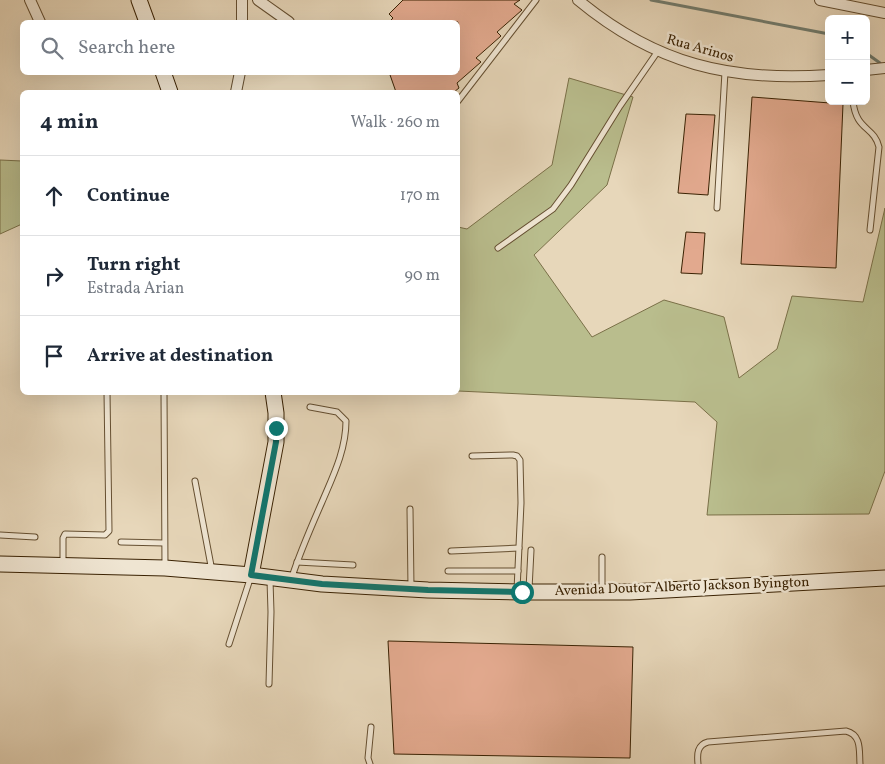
<!DOCTYPE html>
<html lang="en">
<head>
<meta charset="utf-8">
<style>
	body { margin:0; font-family:Vollkorn,serif; background:#f2f2f3; color:#1f2937 }
	.controls { position:absolute; right:15px; top:15px; display:grid; overflow:hidden; border-radius:8px; box-shadow:0 5px 20px #0002 }
	.controls button { width:45px; height:45px; display:grid; place-items:center; padding:0; border:0; border-bottom:1px solid #e0e1e3; background:#fff; color:#1f2937; font:25px sans-serif }
	.stop { position:absolute; width:15px; height:15px; margin:-11px; border:4px solid #0f766e; border-radius:50%; background:#fff }
	.stop.end { background:#0f766e; border-color:#fff; box-shadow:0 1px 5px #0008 }
	.list { margin:0; padding:0; list-style:none }
	h2 { display:flex; justify-content:space-between; align-items:center; height:65px; margin:0; padding:0 20px; font-size:21px }
	h2 small { font-size:16px; font-weight:400; color:#747a83 }
	.list li { display:grid; grid-template-columns:32px 1fr auto; gap:15px; align-items:center; box-sizing:border-box; height:80px; padding:0 20px; border-top:1px solid #e0e1e3 }
	.list b { display:block; font-size:19px; white-space:nowrap }
	.list p { margin:0; font-size:16px; white-space:nowrap; color:#747a83 }
	.list em { font-size:16px; font-style:normal; color:#747a83 }
	.icon { flex:none; width:28px; height:28px; fill:none; stroke:currentColor; stroke-width:2; stroke-linecap:round; stroke-linejoin:round }
	.map { position:relative; flex:none; width:885px; height:764px; overflow:hidden }
	.search { position:absolute; background:#fff; box-shadow:0 5px 20px #0002; left:20px; top:20px; width:440px; height:55px; display:flex; align-items:center; gap:12px; box-sizing:border-box; padding:0 18px; border-radius:8px; color:#747a83; font-size:19px }
	.panel { position:absolute; background:#fff; box-shadow:0 5px 20px #0002; left:20px; top:90px; width:440px; height:305px; border-radius:8px }
	.map>svg:first-child { display:block }
	.green { fill:#b9bd8d; stroke:#7a7048 }
	.lines { fill:none; stroke-linecap:round; stroke-linejoin:round }
	.stream { stroke:#727c6e; stroke-width:3 }
	.building { fill:#e2a98e; stroke:#3a2203 }
	.lane-casing { stroke:#654f31; stroke-width:7 }
	.street-casing { stroke:#654f31; stroke-width:12 }
	.secondary-casing { stroke:#3a2203; stroke-width:17 }
	.lane { stroke:#efe5d2; stroke-width:5 }
	.street { stroke:#efe5d2; stroke-width:10 }
	.secondary { stroke:#efe5d2; stroke-width:15 }
	.route { stroke:#0f766e; stroke-width:6 }
	.labels { text-anchor:middle; dominant-baseline:central; stroke-width:5; stroke-linejoin:round; paint-order:stroke }
	.street-label { font-size:14px; fill:#3a2203; stroke:#efe5d2 }
</style>
</head>
<body>
<div class="map">
<svg width="885" height="764" viewBox="0 0 885 764">
	<rect width="100%" height="100%" fill="#e7d7ba"/>
	<filter id="stains"><feTurbulence type="fractalNoise" baseFrequency=".004" numOctaves="4"/><feColorMatrix values="0 0 0 0 .2 0 0 0 0 .09 0 0 0 0 .02 0 0 0 .5 -.17"/></filter>
	<radialGradient id="worn" r=".72"><stop offset=".6" stop-color="#630" stop-opacity="0"/><stop offset="1" stop-color="#630" stop-opacity=".3"/></radialGradient>
	<g class="green">
		<path d="M569 78 633 97 607 185 534 255 592 337 664 300 724 317 739 378 777 349 792 296 863 302 885 208V471L869 514 707 515 717 422 695 402 458 391V227L467 229 552 165Z"/>
		<path d="M0 160 22 161V224L0 234Z"/>
	</g>
	<g class="lines">
		<g class="stream">
			<path d="M651 0 829 34"/>
			<path d="M866 53 880 63"/>
		</g>
	</g>
	<g class="building">
		<path d="M403 0H520L514 4 522 10 497 32 501 36 476 58 481 62 457 83 459 88 454 92H396L389 72H458V22H389L393 18 389 14Z"/>
		<path d="M752 97 843 104 836 268 741 264Z"/>
		<path d="M686 114 715 115 708 195 678 193Z"/>
		<path d="M686 232 705 233 702 274 681 273Z"/>
		<path d="M388 641 633 647 630 758 394 754Z"/>
	</g>
	<g class="lines">
		<defs>
			<g id="lane">
				<path d="M458 101 536 0"/>
				<path d="M853 101C856 131 874 126 879 147L870 230"/>
				<path d="M717 208 725 72"/>
				<path d="M498 248 553 209 571 185 620 106 658 51"/>
				<path d="M164 392 165 567"/>
				<path d="M472 456 513 455 517 456 520 460 521 503 517 590"/>
				<path d="M195 481 212 571"/>
				<path d="M410 509 411 588"/>
				<path d="M0 535 35 537"/>
				<path d="M121 542 164 543"/>
				<path d="M451 551 519 548"/>
				<path d="M297 562 353 565"/>
				<path d="M63 563V538L65 534 105 535 109 531 107 392"/>
				<path d="M448 571H518"/>
				<path d="M292 577C300 552 311 527 322 502 333 476 346 450 346 421L337 412 310 407"/>
				<path d="M529 589 531 550"/>
				<path d="M602 591V557"/>
				<path d="M229 644 251 576"/>
				<path d="M269 684 271 612 270 580"/>
				<path d="M370 764 368 758 371 727"/>
				<path d="M698 764C697 754 697 745 708 742L846 731C862 735 859 751 860 764"/>
			</g>
			<g id="street">
				<path d="M30 0 40 22"/>
				<path d="M242 0V22"/>
				<path d="M258 0 289 22"/>
				<path d="M578 0C655 64 730 82 829 75"/>
				<path d="M820 0 885 13"/>
				<path d="M866 70 885 68"/>
				<path d="M236 92 240 72"/>
			</g>
			<g id="secondary">
				<path d="M139 0 147 22"/>
				<path d="M163 72 170 92"/>
				<path d="M0 564 165 568 251 575 322 584 428 590 523 592H630L885 578"/>
				<path d="M251 575 276 442V413L273 392"/>
			</g>
		</defs>
		<use href="#lane" class="lane-casing"/>
		<use href="#street" class="street-casing"/>
		<use href="#secondary" class="secondary-casing"/>
		<use href="#lane" class="lane"/>
		<use href="#street" class="street"/>
		<use href="#secondary" class="secondary"/>
	</g>
	<g class="lines">
		<path class="route" d="M276 428V442L251 575 322 584 428 590 522 592"/>
	</g>
	<g class="labels">
		<g class="street-label">
			<text transform="translate(700 49) rotate(16)">Rua Arinos</text>
			<text transform="translate(682 587) rotate(-2)">Avenida Doutor Alberto Jackson Byington</text>
		</g>
	</g>
	<rect width="100%" height="100%" filter="url(#stains)"/>
	<rect width="100%" height="100%" fill="url(#worn)"/>
</svg>
<div class="controls">
<button>+</button>
<button>−</button>
</div>
<div class="stop" style="left:522px;top:592px"></div>
<div class="stop end" style="left:276px;top:428px"></div>
<div class="search"><svg class="icon" aria-label="search" viewBox="0 0 24 24"><circle cx="10" cy="10" r="6"/><path d="M15 15l6 6"/></svg>Search here</div>
<section class="panel">
<h2>4 min<small>Walk · 260 m</small></h2>
<ul class="list">
<li><svg class="icon" aria-label="ahead" viewBox="0 0 24 24"><path d="M12 20V5M6 11l6-6 6 6"/></svg><div><b>Continue</b></div><em>170 m</em></li>
<li><svg class="icon" aria-label="right" viewBox="0 0 24 24"><path d="M7 20v-9h11M14 6l5 5-5 5"/></svg><div><b>Turn right</b><p>Estrada Arian</p></div><em>90 m</em></li>
<li><svg class="icon" aria-label="arrive" viewBox="0 0 24 24"><path d="M6 21V4h12l-3 4 3 4H6"/></svg><div><b>Arrive at destination</b></div></li>
</ul>
</section>
</div>
</body>
</html>
